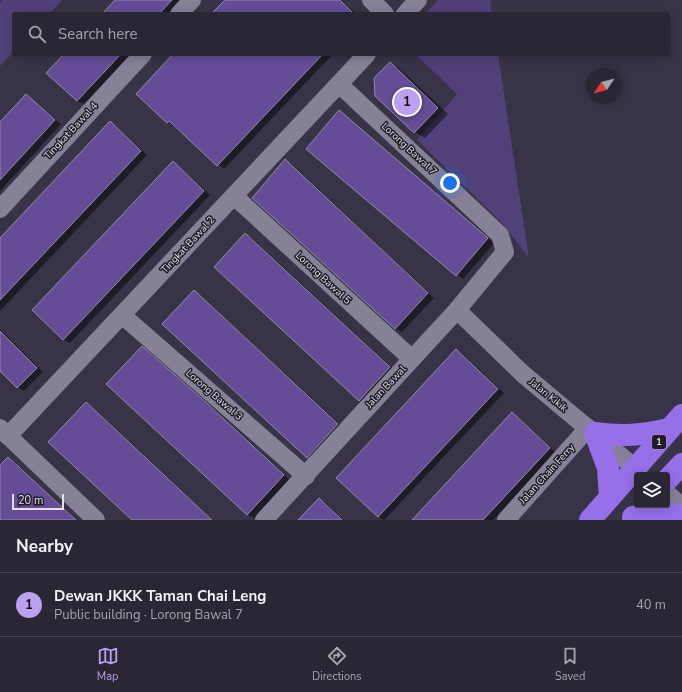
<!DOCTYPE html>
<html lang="en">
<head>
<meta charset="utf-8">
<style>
	body { margin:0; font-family:"Nunito Sans",sans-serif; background:#322e3c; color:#f1f3f6 }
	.controls { position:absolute; right:12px; bottom:12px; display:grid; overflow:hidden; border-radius:4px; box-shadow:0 2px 10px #0003 }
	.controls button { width:36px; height:36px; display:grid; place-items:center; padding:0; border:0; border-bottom:1px solid #46434f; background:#2a2634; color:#f1f3f6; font:20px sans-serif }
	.compass { position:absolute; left:586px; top:68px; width:36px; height:36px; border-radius:50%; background:#2a2634; box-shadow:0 2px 10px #0003; rotate:235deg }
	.scale { position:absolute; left:12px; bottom:10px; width:52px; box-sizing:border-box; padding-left:4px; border:2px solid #e3e0ed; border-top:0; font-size:11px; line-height:14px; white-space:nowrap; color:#e3e0ed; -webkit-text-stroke:3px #1e1c25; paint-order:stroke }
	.you { position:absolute; left:450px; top:183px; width:14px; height:14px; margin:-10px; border:3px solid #fff; border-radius:50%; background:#1a73e8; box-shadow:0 0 0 6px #1a73e833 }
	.badge { display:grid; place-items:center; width:26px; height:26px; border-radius:50%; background:#bca0f2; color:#111; font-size:13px; font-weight:700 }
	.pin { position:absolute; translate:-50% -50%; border:2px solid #fff; box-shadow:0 1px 4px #0006 }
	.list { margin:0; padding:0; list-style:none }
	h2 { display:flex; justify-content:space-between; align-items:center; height:52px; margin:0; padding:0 16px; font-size:17px }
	h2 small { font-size:13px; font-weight:400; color:#a5a5ac }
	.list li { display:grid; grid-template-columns:26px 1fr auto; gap:12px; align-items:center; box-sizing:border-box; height:64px; padding:0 16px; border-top:1px solid #46434f }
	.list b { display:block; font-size:15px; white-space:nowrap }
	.list p { margin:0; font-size:13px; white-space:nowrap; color:#a5a5ac }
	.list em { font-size:13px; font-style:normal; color:#a5a5ac }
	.icon { flex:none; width:22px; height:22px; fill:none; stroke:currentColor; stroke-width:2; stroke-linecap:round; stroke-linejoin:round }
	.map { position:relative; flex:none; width:682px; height:520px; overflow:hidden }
	.search { position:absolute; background:#2a2634; box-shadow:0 2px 10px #0003; left:12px; right:12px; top:12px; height:44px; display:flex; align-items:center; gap:10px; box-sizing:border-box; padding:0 14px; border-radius:4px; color:#a5a5ac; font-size:15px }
	.sheet { height:116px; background:#2a2634 }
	nav { display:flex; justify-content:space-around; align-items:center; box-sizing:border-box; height:56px; border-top:1px solid #46434f; background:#2a2634; font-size:11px; color:#a5a5ac }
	nav a { display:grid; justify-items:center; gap:2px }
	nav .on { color:#bca0f2 }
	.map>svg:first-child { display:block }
	.green { fill:#514178 }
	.shadow { fill:#0007 }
	.building { fill:#644d96; stroke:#918ca3 }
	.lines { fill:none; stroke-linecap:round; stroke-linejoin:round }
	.street { stroke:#868197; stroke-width:18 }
	.secondary { stroke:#868197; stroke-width:22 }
	.highway { stroke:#966fe9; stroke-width:22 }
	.labels { text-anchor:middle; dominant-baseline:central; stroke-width:3; stroke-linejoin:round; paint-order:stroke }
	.shield { fill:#1e1c25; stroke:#a8a5b1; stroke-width:1 }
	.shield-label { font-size:9px; font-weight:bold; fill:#e3e0ed }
	.street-label { font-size:10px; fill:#e3e0ed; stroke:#1e1c25 }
</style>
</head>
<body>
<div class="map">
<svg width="682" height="520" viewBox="0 0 682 520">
	<rect width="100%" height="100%" fill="#383346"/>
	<g class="green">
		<path d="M2 0H62L49 14H14V51L0 66V2Z"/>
		<path d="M438 0H490L492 14H425Z"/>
		<path d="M415 54H498L529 258 503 224 417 140 457 94Z"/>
	</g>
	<g class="shadow">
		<path d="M116 0H182L169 14H103Z"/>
		<path d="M226 0H341L356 14H213Z"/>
		<path d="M65 54H131L84 104 77 101 48 73Z"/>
		<path d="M175 54H333L224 169 168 122Z"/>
		<path d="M390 63 400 69 448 114 425 138 415 132 376 96Z"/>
		<path d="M26 95 61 124 0 191V123Z"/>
		<path d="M339 112 494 243 463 279 308 149Z"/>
		<path d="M110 123 117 127 147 155 0 311V240Z"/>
		<path d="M285 161 292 164 434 298 402 332 395 328Z"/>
		<path d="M173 162 179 166 210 195 70 343 63 339Z"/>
		<path d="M245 234 252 238 396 371 366 404 360 400Z"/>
		<path d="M194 291 200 295 344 428 314 461 308 457Z"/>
		<path d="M0 329 43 372 24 391 18 387 0 369Z"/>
		<path d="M142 347 215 409 290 480 254 518 247 514Z"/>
		<path d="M457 350 463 354 504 393 384 520 378 516Z"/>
		<path d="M86 403 92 407 213 520H133Z"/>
		<path d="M512 414 519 418 556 453 493 520H414Z"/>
		<path d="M8 458 14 462 77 520H0V467Z"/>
		<path d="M319 499 326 503 343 520H300Z"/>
	</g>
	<g class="building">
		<path d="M115 0H172L159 14H102Z"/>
		<path d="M225 0H340L354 14H211Z"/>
		<path d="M64 54H121L77 101 46 73Z"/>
		<path d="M173 54H323L217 166 169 121 167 123 136 94Z"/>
		<path d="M390 62 438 108 414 133 375 96 374 78Z"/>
		<path d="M26 94 55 120 0 180V122Z"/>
		<path d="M339 110 488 238 456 276 306 149Z"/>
		<path d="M110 121 141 151 0 300V238Z"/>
		<path d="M285 159 428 293 395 329 252 198Z"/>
		<path d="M173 161 204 191 63 340 32 310Z"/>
		<path d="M245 233 390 367 359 401 214 267Z"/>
		<path d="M194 290 338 424 307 458 162 324Z"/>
		<path d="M0 331 37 368 17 388 0 371Z"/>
		<path d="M142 346 208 404 284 475 247 515 106 384Z"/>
		<path d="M456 349 498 389 378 517 336 478Z"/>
		<path d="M86 402 212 520H132L48 442Z"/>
		<path d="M512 412 550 448 483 520H412Z"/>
		<path d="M8 457 76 520H0V465Z"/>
		<path d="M319 498 342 520H298Z"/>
	</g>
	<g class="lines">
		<g class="street">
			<path d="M371 0 385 14"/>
			<path d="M179 14 192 0"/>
			<path d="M405 14 418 0"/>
			<path d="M234 196 412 359"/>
			<path d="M0 209 143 54"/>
			<path d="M457 310 523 374 635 468"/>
			<path d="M122 315 306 476"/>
			<path d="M0 428 96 520"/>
			<path d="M8 436 367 54"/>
			<path d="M264 520 457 310 505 252 500 235 339 84"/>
			<path d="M506 520 588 428"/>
		</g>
		<path class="secondary" d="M667 496 682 509"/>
		<g class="highway">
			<path d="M667 480 682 464"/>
			<path d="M610 497 608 468 595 433C622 437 643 435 669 429"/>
			<path d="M633 517C650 513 665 511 682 516"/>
			<path d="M590 520 682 415"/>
		</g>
	</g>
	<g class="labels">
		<rect class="shield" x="652" y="435" width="14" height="14" rx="3"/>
		<g class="shield-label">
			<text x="659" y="442">1</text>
		</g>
		<g class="street-label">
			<text transform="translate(71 131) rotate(-47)">Tingkat Bawal 4</text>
			<text transform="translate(409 149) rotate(43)">Lorong Bawal 7</text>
			<text transform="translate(188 245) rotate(-47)">Tingkat Bawal 2</text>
			<text transform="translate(323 278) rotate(43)">Lorong Bawal 5</text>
			<text transform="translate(386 387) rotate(-47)">Jalan Bawal</text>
			<text transform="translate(214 395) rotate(41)">Lorong Bawal 3</text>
			<text transform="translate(548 395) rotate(39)">Jalan Kikik</text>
			<text transform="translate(547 474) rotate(-48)">Jalan Chain Ferry</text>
		</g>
	</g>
</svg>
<div class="controls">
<button><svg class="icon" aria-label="layers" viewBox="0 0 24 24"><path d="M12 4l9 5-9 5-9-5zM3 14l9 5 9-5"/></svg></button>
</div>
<svg class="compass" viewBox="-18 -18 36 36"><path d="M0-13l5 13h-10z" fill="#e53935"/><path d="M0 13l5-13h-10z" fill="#a5a5ac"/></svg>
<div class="scale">20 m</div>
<div class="you"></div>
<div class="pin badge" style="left:407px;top:102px">1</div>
<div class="search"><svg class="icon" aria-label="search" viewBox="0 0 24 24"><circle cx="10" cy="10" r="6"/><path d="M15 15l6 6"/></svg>Search here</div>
</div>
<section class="sheet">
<h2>Nearby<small></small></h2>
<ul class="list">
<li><span class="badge">1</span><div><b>Dewan JKKK Taman Chai Leng</b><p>Public building · Lorong Bawal 7</p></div><em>40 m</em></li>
</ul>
</section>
<nav>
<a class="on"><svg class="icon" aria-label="map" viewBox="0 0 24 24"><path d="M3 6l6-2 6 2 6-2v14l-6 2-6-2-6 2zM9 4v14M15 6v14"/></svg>Map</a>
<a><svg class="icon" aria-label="directions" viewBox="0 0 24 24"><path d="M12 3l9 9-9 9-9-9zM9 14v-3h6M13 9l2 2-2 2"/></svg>Directions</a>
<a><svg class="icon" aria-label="saved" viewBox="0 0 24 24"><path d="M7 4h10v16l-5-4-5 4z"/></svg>Saved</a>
</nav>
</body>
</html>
